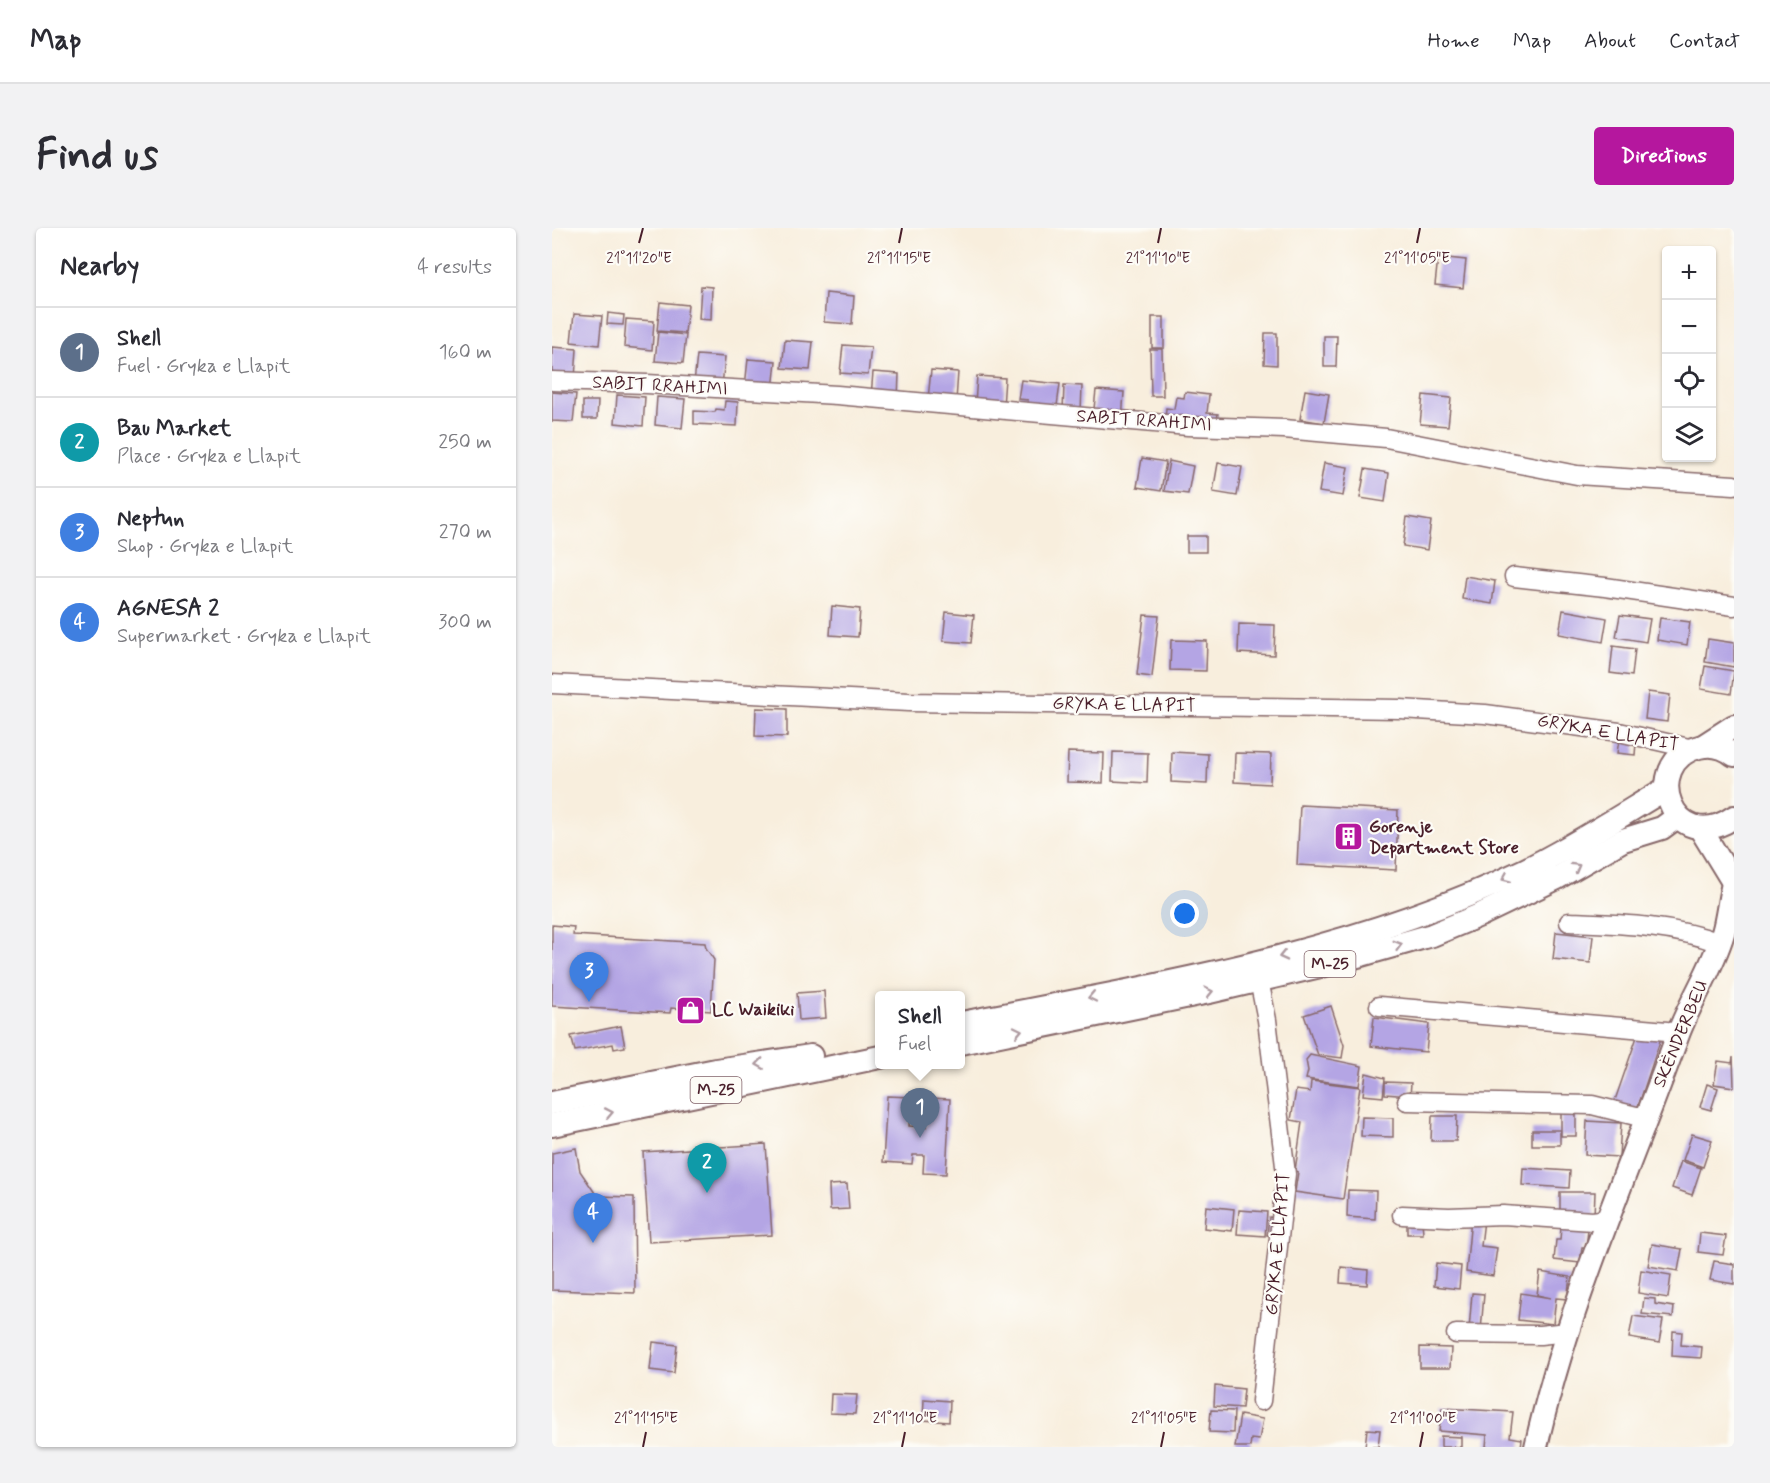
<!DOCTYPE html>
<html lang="en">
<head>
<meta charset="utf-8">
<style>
	body { margin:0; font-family:Mynerve,sans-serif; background:#f2f2f3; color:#2b2b33 }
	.controls { position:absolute; right:18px; top:18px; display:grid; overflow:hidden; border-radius:6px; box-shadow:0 2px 4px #0004 }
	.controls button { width:54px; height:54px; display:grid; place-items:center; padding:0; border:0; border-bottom:2px solid #e1e1e2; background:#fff; color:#2b2b33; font:30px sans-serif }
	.you { position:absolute; left:633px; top:686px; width:21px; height:21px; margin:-15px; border:4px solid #fff; border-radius:50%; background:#1a73e8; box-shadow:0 0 0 9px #1a73e833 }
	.badge { display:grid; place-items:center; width:39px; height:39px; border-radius:50%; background:#b5179e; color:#fff; font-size:20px; font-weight:700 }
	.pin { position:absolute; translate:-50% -50px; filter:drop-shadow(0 2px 3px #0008) }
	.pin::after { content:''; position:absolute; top:32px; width:21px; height:18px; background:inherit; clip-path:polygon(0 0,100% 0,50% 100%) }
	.popup { position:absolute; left:323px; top:763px; width:90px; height:78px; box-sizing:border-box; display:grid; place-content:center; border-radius:6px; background:#fff; filter:drop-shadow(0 2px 4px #0005); font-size:20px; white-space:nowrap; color:#7c7c81 }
	.popup b { font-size:22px; color:#2b2b33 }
	.popup::after { content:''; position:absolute; left:50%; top:100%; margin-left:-12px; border:12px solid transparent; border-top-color:#fff }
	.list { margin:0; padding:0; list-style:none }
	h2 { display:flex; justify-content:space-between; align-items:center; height:78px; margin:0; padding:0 24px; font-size:26px }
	h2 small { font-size:20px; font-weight:400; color:#7c7c81 }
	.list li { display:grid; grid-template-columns:39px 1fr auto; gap:18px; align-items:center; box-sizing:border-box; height:90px; padding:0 24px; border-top:2px solid #e1e1e2 }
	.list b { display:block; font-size:22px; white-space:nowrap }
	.list p { margin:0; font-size:20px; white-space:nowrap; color:#7c7c81 }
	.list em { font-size:20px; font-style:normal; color:#7c7c81 }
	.icon { flex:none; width:33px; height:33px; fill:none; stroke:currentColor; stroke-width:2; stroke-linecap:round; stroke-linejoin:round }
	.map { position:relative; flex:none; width:1182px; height:1219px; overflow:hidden; border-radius:6px }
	header { display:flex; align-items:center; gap:36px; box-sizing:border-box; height:84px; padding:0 30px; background:#fff; border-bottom:2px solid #e1e1e2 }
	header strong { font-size:28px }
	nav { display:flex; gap:33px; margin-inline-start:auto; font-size:21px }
	.intro { display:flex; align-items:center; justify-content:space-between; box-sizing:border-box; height:144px; padding:0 36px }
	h1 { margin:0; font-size:42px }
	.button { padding:15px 27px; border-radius:6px; background:#b5179e; color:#fff; font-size:21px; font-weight:700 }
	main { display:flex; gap:36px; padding:0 36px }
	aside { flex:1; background:#fff; border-radius:6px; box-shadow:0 2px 4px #0004 }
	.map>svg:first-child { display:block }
	.building { fill:#b4a5e4 }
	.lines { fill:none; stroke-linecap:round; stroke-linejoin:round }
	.minor-casing { stroke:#876769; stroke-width:21 }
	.major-casing { stroke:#876769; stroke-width:26 }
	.minor { stroke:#fff; stroke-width:18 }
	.major { stroke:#fff; stroke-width:22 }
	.oneway { stroke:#ae9aa0 }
	.ticks { fill:none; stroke:#4a1f2b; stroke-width:2 }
	.labels { text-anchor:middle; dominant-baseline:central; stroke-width:4.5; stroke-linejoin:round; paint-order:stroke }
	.shield { fill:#fdfcf7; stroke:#806168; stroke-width:1.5 }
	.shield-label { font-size:16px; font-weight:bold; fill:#4a1f2b }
	.street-label { font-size:18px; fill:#4a1f2b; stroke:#fdfcf7 }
	.poi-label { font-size:18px; font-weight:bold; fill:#4a1f2b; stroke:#fdfcf7; text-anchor:start }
	.ticks-label { font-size:15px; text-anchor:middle; fill:#4a1f2b; stroke:#fdfcf7; stroke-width:4.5; stroke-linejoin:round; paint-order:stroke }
</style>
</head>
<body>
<header>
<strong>Map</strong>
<nav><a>Home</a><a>Map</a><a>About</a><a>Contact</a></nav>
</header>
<div class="intro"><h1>Find us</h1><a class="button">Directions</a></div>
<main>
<aside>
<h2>Nearby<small>4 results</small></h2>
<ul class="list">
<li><span class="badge" style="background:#5c6f8a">1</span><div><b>Shell</b><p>Fuel · Gryka e Llapit</p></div><em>160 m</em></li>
<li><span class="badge" style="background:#0f9aa8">2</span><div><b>Bau Market</b><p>Place · Gryka e Llapit</p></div><em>250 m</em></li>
<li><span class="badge" style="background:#3f7fe0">3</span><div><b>Neptun</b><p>Shop · Gryka e Llapit</p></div><em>270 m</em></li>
<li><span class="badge" style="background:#3f7fe0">4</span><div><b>AGNESA 2</b><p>Supermarket · Gryka e Llapit</p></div><em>300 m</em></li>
</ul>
</aside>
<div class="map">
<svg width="1182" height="1219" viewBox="0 0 1182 1219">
	<rect width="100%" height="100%" fill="#fdfcf7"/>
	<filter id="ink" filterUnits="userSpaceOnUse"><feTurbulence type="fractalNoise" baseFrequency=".0167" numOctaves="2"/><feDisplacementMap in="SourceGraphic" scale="12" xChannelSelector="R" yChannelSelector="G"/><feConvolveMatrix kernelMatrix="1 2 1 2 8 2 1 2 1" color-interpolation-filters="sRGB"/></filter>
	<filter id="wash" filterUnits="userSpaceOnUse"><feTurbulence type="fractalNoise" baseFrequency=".008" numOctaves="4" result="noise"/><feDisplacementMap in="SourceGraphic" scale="24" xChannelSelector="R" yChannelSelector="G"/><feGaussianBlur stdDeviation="1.35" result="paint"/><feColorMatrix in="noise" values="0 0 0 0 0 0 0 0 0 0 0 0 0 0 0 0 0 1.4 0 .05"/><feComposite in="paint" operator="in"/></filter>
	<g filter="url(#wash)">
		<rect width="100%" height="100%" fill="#f8eedd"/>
		<g id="blocks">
			<g class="building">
				<path d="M886 29 914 32 911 60 883 57Z"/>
				<path d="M149 58 160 59 159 92 147 91Z"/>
				<path d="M274 65 302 68 300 96 272 94Z"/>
				<path d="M108 74 136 77 133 105 105 103Z"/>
				<path d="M56 85 72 87 71 97 55 96Z"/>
				<path d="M22 86 50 88 47 117 19 114Z"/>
				<rect x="600" y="89" width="12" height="31"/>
				<path d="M74 91 102 93 100 122 72 119Z"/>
				<path d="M106 104 134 107 131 135 103 133Z"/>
				<path d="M713 105H725V137L712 136Z"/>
				<path d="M772 108H785L784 139H772Z"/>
				<path d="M233 112 261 114 258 142 230 140Z"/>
				<path d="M291 117 319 119 316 147 288 145Z"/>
				<path d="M0 119 25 121 23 150 0 148Z"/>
				<path d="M598 121H610L611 168H599Z"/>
				<path d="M145 127 173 129 170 158 142 155Z"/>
				<path d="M196 131 224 133 221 162 193 159Z"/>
				<path d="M379 142 406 144 404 173 376 171Z"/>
				<path d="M321 144 347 146 346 171 319 169Z"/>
				<path d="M425 148 453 150 451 179 423 176Z"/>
				<path d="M469 152 508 156 504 185 475 182 476 172 466 171Z"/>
				<path d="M512 157 530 158 529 183 511 182Z"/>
				<path d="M544 162 572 164 570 193 541 190Z"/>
				<path d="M753 162 777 166 772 195 748 191Z"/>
				<path d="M0 164 24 166 21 194 0 193Z"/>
				<path d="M633 164 657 167 655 185 666 186 664 198 613 192 614 180 622 181 624 169 632 170Z"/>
				<path d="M65 167 93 169 91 198 63 195Z"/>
				<path d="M871 167 899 170 896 198 868 196Z"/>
				<path d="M105 169 133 171 130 200 103 197Z"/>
				<path d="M31 173H46L45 191H31Z"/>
				<path d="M173 173 186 174 185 198 142 196V183L163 184 164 181 172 182Z"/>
				<path d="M590 230 614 234 609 263 585 259Z"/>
				<path d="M617 233 641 238 636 266 612 263Z"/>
				<path d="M666 235 690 239 685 268 661 264Z"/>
				<path d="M772 235 796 239 791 268 767 264Z"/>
				<path d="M813 241 837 245 833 274 808 270Z"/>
				<path d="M855 289 879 293 875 322 851 318Z"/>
				<rect x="635" y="308" width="19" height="16"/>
				<path d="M913 348 943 353 940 376 910 371Z"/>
				<path d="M280 378 308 381 306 409 278 407Z"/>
				<path d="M1011 382 1055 390 1051 414 1007 406Z"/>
				<path d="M394 384 422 387 419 415 391 413Z"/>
				<path d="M592 387 607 388 600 449 585 447Z"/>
				<path d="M1068 387 1098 391 1094 414 1064 409Z"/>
				<path d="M1108 390 1138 394 1135 417 1105 412Z"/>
				<path d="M687 396 723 397 722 427 686 425Z"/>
				<path d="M1156 411 1182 415V439L1153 434Z"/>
				<path d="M619 412 655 413 654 443 618 442Z"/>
				<path d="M1061 418 1083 421 1080 448 1058 445Z"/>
				<path d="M1153 438 1182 443 1179 466 1149 461Z"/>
				<path d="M1096 464 1118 467 1115 494 1093 491Z"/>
				<path d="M204 480 235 481V509L203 508Z"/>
				<path d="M1067 512 1084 515 1083 527 1065 525Z"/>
				<path d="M516 524 552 525 551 555 515 554Z"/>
				<path d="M561 524 596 525 595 555 560 553Z"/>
				<path d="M620 524 656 526 655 556 619 554Z"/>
				<path d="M683 525 719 526 718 556 682 554Z"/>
				<path d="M748 577 846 582 844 642 745 637Z"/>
				<path d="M0 697 22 699 21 707 153 715 154 720 162 732 159 783 119 780 118 785 0 778Z"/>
				<path d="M1004 704 1041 708 1038 735 1001 731Z"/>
				<path d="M272 763 274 790 247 792 245 765Z"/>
				<path d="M779 778 792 817 790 830 766 827 752 787Z"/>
				<path d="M822 789 877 796 874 824 819 818Z"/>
				<path d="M69 798 73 819 62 821 61 816 23 823 19 808Z"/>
				<path d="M1087 803 1110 807 1085 882 1062 875Z"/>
				<path d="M758 827 810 838 807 858 754 851 756 843 754 832Z"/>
				<path d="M1181 829 1182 859 1162 856 1166 833 1180 835Z"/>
				<path d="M814 845 833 850 831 869 811 867Z"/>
				<path d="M759 853 808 859 791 971 743 964 746 944 743 943 750 894 739 892 744 862 758 864Z"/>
				<path d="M833 854 859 855 858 868 833 866Z"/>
				<path d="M1155 856 1166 860 1159 882 1148 879Z"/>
				<path d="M335 868 359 869 357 898 374 899 375 884 378 885 379 870 398 871 394 946 371 945 372 927H361L360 936 331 934Z"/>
				<rect x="1009" y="881" width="15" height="27"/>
				<path d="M880 888H905L904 913H879Z"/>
				<path d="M810 889 841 890V909L809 908Z"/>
				<path d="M1035 893 1069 895 1067 929 1033 927Z"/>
				<rect x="980" y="902" width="28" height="15"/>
				<path d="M1140 906 1160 912 1151 939 1131 932Z"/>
				<path d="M214 916 220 1007 97 1014 91 924Z"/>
				<path d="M24 920 28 943 45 968 82 969 83 1065 0 1062V925Z"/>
				<path d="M1129 933 1149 940 1140 967 1120 960Z"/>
				<path d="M971 940 1018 943 1017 960 970 957Z"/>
				<path d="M295 956 297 981 278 982 277 957Z"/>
				<path d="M796 962 824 963 823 991 795 989Z"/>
				<path d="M1008 964H1043L1042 988 1008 987Z"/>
				<path d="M654 978 682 981 680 1003 652 1000Z"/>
				<path d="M687 982 715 984 713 1008 685 1006Z"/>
				<path d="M717 989 726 990 723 1008 715 1007Z"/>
				<path d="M919 990 932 992 929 1018 945 1020 941 1048 914 1044Z"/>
				<path d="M855 993H870L871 1006H855Z"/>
				<path d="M1009 999 1036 1002 1034 1019H1030L1028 1035 1002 1032 1004 1012H1008Z"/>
				<path d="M1148 1005 1174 1008 1171 1027 1146 1024Z"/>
				<path d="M1100 1016 1130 1021 1126 1043 1096 1038Z"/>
				<path d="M1162 1033 1182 1036V1056L1158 1052Z"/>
				<path d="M884 1035 909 1038 907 1061 882 1058Z"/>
				<path d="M789 1039 816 1042 815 1057 788 1055Z"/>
				<path d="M1089 1042 1119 1047 1116 1070 1086 1065Z"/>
				<path d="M988 1044 1018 1049 1015 1071 1004 1070 1001 1096 966 1092 969 1065 999 1070 985 1067Z"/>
				<path d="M920 1065 932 1066 929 1103 917 1102Z"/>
				<path d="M1092 1070 1103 1071V1076L1122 1079 1121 1089 1090 1086Z"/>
				<path d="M1081 1088 1111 1092 1107 1115 1077 1110Z"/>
				<path d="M1121 1103 1130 1104 1129 1117 1150 1119 1149 1130 1120 1128Z"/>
				<path d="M101 1114 125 1117 122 1145 98 1142Z"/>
				<path d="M868 1119 899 1120 898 1140H868Z"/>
				<path d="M663 1158 692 1161 690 1180 662 1178Z"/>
				<path d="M279 1166 305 1167 303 1186 278 1185Z"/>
				<path d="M372 1171 398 1173 397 1194 371 1192Z"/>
				<path d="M890 1180 961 1184 958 1209 970 1211 969 1219H934L935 1207 887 1203Z"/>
				<path d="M659 1182 682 1183 681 1205 657 1204Z"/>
				<path d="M688 1187 711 1191 707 1212 699 1211 698 1219H683Z"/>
				<path d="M815 1201 828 1202 826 1219H813Z"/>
				<path d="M889 1208 909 1209V1219H889Z"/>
			</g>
		</g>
	</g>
	<g filter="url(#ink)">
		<use href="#blocks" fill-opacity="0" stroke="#876769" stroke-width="1.5"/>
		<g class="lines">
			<defs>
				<g id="minor">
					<path d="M0 153 95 156 285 167 636 198 732 201 834 210 1025 247 1182 257"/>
					<path d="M962 349 1053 359 1182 378"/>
					<path d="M0 456 357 474 848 481 933 486 1067 504 1141 521"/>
					<path d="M1017 694C1068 696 1119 697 1168 715"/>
					<path d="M707 752 715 792 734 946 709 1173"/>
					<path d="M827 778 1115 803 1125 810"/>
					<path d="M855 873 1040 877 1084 888H1094"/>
					<path d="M850 987 897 989 951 987 1041 993 1055 991"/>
					<path d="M904 1106 988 1107 1006 1105 1015 1109"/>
				</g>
				<g id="major">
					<path d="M1151 518 1182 498"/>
					<path d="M1182 527C1172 519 1159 516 1147 519 1087 534 1120 632 1182 589"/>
					<path d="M1148 600 1181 654"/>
					<path d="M409 795C599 758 797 727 973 642 1022 618 1068 588 1115 560"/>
					<path d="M409 815 657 764 781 735 880 707 928 687 1005 650 1071 612 1110 600 1125 589"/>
					<path d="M0 875 164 842 259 828"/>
					<path d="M0 897 328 829"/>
					<path d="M984 1219C1015 1078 1076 945 1125 809 1138 773 1160 742 1171 705 1176 688 1177 669 1182 652"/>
				</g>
			</defs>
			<use href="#minor" class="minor-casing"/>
			<use href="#major" class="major-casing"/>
			<use href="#minor" class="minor"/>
			<use href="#major" class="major"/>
		</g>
		<defs><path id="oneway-chevron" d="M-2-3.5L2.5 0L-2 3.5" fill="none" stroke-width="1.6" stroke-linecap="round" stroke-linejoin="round" transform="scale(1.5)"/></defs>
		<g class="oneway">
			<use href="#oneway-chevron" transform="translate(1024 639) rotate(-29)"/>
			<use href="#oneway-chevron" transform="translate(954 650) rotate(157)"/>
			<use href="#oneway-chevron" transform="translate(846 717) rotate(-16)"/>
			<use href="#oneway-chevron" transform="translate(731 728) rotate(167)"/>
			<use href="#oneway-chevron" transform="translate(657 764) rotate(-12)"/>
			<use href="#oneway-chevron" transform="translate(540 769) rotate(168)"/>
			<use href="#oneway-chevron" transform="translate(466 803) rotate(-12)"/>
			<use href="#oneway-chevron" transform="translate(208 836) rotate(172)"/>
			<use href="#oneway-chevron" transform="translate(57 885) rotate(-11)"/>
		</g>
	</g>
	<path class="ticks" d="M87 15 91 0M347 15 350 0M606 15 609 0M865 15 868 0M91 1219 94 1204M350 1219 353 1204M609 1219 612 1204M868 1219 871 1204"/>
	<defs>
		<symbol id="building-square" viewBox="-11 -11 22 22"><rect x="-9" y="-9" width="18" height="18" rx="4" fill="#b5179e" stroke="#fdfcf7"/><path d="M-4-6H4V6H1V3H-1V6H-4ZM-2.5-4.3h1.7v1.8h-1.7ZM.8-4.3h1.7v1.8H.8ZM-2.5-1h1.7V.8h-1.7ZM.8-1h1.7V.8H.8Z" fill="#fff"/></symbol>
		<symbol id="shop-square" viewBox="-11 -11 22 22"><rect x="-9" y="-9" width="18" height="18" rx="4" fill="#b5179e" stroke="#fdfcf7"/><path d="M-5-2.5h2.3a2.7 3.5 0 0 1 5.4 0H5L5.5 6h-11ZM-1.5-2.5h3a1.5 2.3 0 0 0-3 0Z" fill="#fff"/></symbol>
	</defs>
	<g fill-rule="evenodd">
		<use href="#building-square" x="780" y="592" width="33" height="33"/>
		<use href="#shop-square" x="122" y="766" width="33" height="33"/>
	</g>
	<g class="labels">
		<g class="shield">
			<rect x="752.5" y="723" width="51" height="26" rx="4.5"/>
			<rect x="138.5" y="849" width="51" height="26" rx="4.5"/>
		</g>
		<g class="shield-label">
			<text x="778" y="736">M-25</text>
			<text x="164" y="862">M-25</text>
		</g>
		<g class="street-label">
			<text transform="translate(108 158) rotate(3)">SABIT RRAHIMI</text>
			<text transform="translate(592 193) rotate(4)">SABIT RRAHIMI</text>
			<text transform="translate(572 477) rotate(1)">GRYKA E LLAPIT</text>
			<text transform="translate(1056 505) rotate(10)">GRYKA E LLAPIT</text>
			<text transform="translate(1129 806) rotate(-67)">SKËNDERBEU</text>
			<text transform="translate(726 1016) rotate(-85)">GRYKA E LLAPIT</text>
		</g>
		<g class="poi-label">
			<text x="817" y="599">Gorenje<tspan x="817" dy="21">Department Store</tspan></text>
			<text x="160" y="782">LC Waikiki</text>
		</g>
	</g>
	<g class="ticks-label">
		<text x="87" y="35">21°11'20"E</text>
		<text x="347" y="35">21°11'15"E</text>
		<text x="606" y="35">21°11'10"E</text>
		<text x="865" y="35">21°11'05"E</text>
		<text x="94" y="1195">21°11'15"E</text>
		<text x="353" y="1195">21°11'10"E</text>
		<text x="612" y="1195">21°11'05"E</text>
		<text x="871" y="1195">21°11'00"E</text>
	</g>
</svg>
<div class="controls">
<button>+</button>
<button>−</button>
<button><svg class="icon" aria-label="locate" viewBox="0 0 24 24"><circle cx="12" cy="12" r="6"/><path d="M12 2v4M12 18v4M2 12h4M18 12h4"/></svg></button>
<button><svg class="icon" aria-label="layers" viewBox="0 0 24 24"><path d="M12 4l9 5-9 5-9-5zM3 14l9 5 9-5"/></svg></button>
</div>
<div class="you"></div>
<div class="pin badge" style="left:368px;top:910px;background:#5c6f8a">1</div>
<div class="popup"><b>Shell</b>Fuel</div>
<div class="pin badge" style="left:155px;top:965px;background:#0f9aa8">2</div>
<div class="pin badge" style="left:37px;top:774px;background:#3f7fe0">3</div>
<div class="pin badge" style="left:41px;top:1015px;background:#3f7fe0">4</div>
</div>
</main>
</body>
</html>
